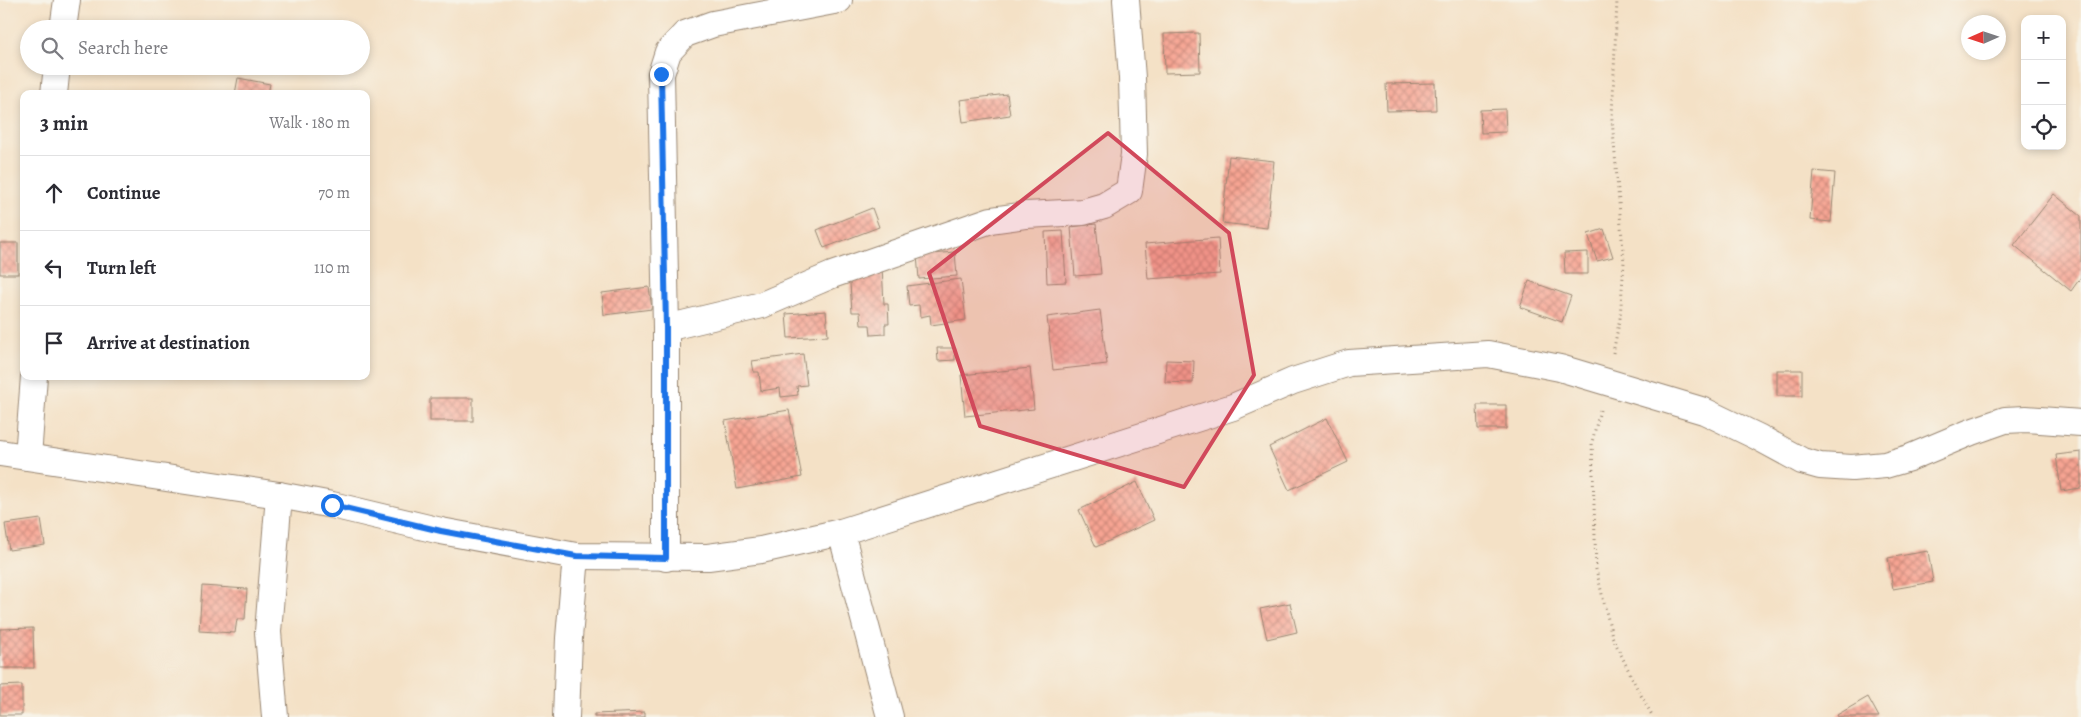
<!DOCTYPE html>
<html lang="en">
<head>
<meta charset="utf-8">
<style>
	body { margin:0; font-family:Alegreya,serif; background:#f7f7f7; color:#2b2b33 }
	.controls { position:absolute; right:15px; top:15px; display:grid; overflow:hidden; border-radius:10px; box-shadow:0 2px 8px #0003 }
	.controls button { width:45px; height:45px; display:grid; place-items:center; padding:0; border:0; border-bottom:1px solid #e1e1e2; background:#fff; color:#2b2b33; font:25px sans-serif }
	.compass { position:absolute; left:1961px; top:15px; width:45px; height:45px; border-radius:50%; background:#fff; box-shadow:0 2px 8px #0003; rotate:267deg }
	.stop { position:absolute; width:15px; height:15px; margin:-11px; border:4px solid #1a73e8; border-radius:50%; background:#fff }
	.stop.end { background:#1a73e8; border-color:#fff; box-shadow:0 1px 5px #0008 }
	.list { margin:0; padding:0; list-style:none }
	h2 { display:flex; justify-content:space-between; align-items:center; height:65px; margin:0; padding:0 20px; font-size:21px }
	h2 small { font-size:16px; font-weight:400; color:#7c7c81 }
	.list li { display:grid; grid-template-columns:32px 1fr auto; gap:15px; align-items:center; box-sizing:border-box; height:75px; padding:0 20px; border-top:1px solid #e1e1e2 }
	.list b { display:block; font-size:19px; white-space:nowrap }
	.list em { font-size:16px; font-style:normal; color:#7c7c81 }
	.icon { flex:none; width:28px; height:28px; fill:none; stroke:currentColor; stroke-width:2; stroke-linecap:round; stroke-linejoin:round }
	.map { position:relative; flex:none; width:2081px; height:717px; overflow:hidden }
	.search { position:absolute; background:#fff; box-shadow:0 2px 8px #0003; left:20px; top:20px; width:350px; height:55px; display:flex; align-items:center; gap:12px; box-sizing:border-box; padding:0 18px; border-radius:28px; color:#7c7c81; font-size:19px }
	.panel { position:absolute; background:#fff; box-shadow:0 2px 8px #0003; left:20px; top:90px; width:350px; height:290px; border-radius:10px }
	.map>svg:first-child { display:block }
	.building { fill:url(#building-cross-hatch) }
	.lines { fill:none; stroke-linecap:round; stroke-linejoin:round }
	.minor-casing { stroke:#988672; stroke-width:28 }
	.path { stroke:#988672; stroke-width:3; stroke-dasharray:1 4; stroke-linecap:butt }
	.minor { stroke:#fff; stroke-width:26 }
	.route { stroke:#1a73e8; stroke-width:6 }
	.marked { fill:#d1495b; fill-opacity:0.2; stroke:#d1495b; stroke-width:4; stroke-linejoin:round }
</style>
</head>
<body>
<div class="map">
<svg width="2081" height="717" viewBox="0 0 2081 717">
	<defs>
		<pattern id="building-cross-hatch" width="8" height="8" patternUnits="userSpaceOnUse" patternTransform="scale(1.25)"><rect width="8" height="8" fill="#f7a493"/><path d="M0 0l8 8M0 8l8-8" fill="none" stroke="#c98677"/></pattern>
	</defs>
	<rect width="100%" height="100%" fill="#f7f3e8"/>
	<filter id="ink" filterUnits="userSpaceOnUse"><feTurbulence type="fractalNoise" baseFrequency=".02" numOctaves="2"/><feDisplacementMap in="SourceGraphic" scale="10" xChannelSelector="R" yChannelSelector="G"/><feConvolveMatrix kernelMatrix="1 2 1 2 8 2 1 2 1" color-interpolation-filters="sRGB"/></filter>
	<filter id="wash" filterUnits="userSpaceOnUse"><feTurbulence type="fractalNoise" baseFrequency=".0096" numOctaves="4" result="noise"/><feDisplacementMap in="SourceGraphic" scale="20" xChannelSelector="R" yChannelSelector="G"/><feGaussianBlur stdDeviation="1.12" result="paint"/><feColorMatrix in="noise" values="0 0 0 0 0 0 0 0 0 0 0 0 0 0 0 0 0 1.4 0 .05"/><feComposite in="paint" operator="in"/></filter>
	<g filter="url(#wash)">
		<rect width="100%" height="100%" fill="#f4e1c6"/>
		<g id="blocks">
			<g class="building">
				<path d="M1199 33 1200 72 1165 73 1164 34Z"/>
				<path d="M238 78 270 84 268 94H235Z"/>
				<path d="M1435 83 1436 110 1387 111 1386 84Z"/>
				<path d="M1007 94 1010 115 963 122 960 100Z"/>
				<path d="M1505 109 1506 132 1481 133 1480 110Z"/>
				<path d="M1229 156 1274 161 1267 228 1222 223Z"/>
				<path d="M1814 171 1835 173 1831 222 1810 220Z"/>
				<path d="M2054 194 2081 216V277L2071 291 2014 245Z"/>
				<path d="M872 208 879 227 824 248 817 230Z"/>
				<path d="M1096 224 1101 274 1075 276 1071 227Z"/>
				<path d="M1604 229 1613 257 1597 261 1588 234Z"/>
				<path d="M1063 231 1066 282 1047 283 1045 232Z"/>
				<path d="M1218 238 1220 274 1148 279 1145 244Z"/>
				<rect x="0" y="243" width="18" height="31"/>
				<path d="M955 252 957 276 919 279 917 255Z"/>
				<path d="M1588 252V274H1565L1564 253Z"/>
				<path d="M882 267 884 304H888L889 324H885V334L871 335 870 325H861L860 312H852L849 269Z"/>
				<path d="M961 279 966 320 931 325 930 315 920 317 919 305 909 306 907 286Z"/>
				<path d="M1529 281 1571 296 1562 322 1520 307Z"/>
				<path d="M649 287 652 309 604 315 602 293Z"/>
				<path d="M1100 310 1107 364 1053 370 1047 317Z"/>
				<path d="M826 311 828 336 788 338 786 314Z"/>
				<path d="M937 348H955V360L938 361Z"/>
				<path d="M803 354 807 385 797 386 798 395 781 397 780 388 761 391 759 372H754L752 361Z"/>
				<path d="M1166 360 1194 361 1193 383 1165 382Z"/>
				<path d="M1030 368 1034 409 965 416 961 375Z"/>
				<rect x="1777" y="370" width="25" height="26"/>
				<rect x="430" y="398" width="43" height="23"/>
				<path d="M1477 405H1506V429H1478Z"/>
				<path d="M789 410 802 477 737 489 725 421Z"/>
				<path d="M1327 418 1348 462 1289 490 1269 447Z"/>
				<path d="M2081 452V488L2061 491 2056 455Z"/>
				<path d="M1137 482 1154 520 1096 547 1079 510Z"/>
				<path d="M41 519 45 545 9 550 5 524Z"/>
				<path d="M1928 551 1933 582 1893 589 1888 558Z"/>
				<path d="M202 586 247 589 245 619H237L235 633 199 631Z"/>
				<path d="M1290 603 1297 632 1267 639 1260 609Z"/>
				<path d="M33 628 34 668H0V629Z"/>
				<path d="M22 685V715H0V686Z"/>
				<path d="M1868 697 1879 717H1838L1837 715Z"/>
				<path d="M645 712V717H594V714Z"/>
			</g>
		</g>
	</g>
	<g filter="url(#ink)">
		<use href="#blocks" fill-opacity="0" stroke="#988672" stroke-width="1"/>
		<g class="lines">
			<defs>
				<g id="minor">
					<path d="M63 29 67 0"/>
					<path d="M54 94 57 66"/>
					<path d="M666 328 762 305 832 275 991 220 1026 215 1083 212 1104 206 1129 191 1134 154 1132 78 1126 0"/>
					<path d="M0 453 279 495 332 505 441 531 576 556 708 557 761 550 841 532 1233 407 1293 381 1349 363 1488 354 1560 368 1704 411 1758 437 1802 461 1820 466 1852 468 1885 465 1909 458 1971 432 2005 420 2026 419 2081 423"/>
					<path d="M28 457 34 376"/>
					<path d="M841 532 890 717"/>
					<path d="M666 558V328L661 74 668 52 685 34 713 24 839 0"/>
					<path d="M275 717 268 632 279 495"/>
					<path d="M566 717 569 638 576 556"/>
				</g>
			</defs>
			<use href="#minor" class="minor-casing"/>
			<g class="path">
				<path d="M1613 353 1620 318 1624 262 1612 119 1617 0"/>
				<path d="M1600 410 1592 442 1596 569 1612 636 1637 688 1653 717"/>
			</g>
			<use href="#minor" class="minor"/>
		</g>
	</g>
	<g class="lines" filter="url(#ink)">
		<path class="route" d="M332 505 441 531 576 556 666 558V328L661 74"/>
	</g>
	<path class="marked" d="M1108 133 1229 233 1254 375 1184 487 980 426 929 273Z"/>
</svg>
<div class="controls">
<button>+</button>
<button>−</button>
<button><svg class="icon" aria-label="locate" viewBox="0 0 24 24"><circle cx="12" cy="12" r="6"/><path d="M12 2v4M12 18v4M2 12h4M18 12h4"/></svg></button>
</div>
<svg class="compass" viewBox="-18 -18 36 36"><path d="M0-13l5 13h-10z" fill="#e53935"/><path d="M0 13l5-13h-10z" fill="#7c7c81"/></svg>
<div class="stop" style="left:332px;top:505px"></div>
<div class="stop end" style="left:661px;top:74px"></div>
<div class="search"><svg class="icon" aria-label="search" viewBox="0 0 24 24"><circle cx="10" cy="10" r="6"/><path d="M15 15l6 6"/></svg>Search here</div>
<section class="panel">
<h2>3 min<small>Walk · 180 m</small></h2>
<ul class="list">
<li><svg class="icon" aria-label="ahead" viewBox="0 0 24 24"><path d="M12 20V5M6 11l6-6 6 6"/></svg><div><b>Continue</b></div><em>70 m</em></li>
<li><svg class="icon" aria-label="left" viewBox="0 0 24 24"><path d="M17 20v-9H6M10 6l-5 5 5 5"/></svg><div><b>Turn left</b></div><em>110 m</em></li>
<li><svg class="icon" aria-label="arrive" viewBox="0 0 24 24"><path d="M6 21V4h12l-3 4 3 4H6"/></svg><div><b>Arrive at destination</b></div></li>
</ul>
</section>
</div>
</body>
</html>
